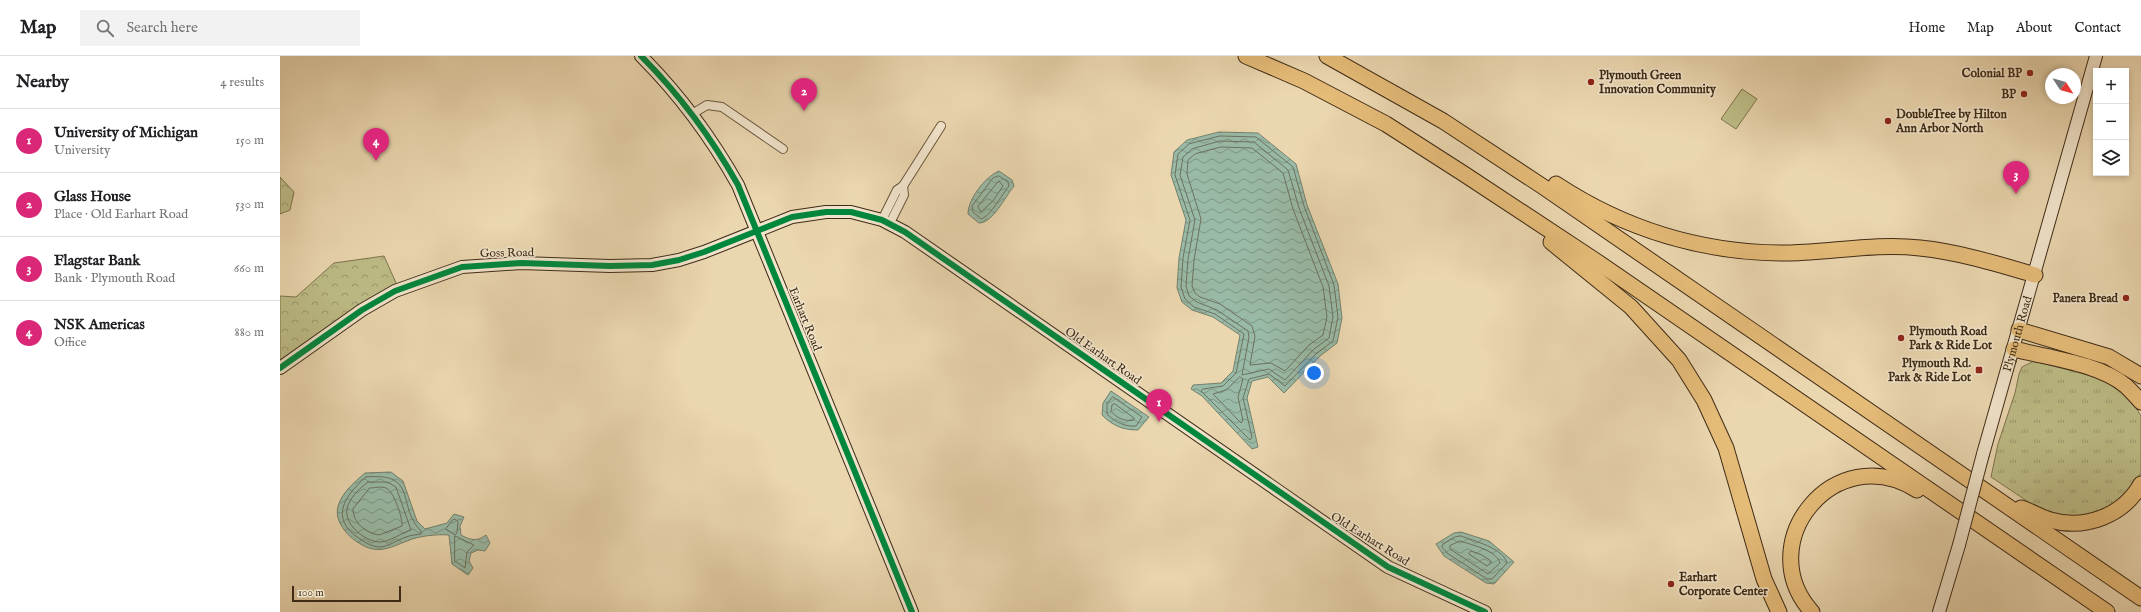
<!DOCTYPE html>
<html lang="en">
<head>
<meta charset="utf-8">
<style>
	body { margin:0; font-family:"IM FELL English",serif; background:#f2f2f2; color:#202124 }
	.controls { position:absolute; right:12px; top:12px; display:grid; overflow:hidden; border-radius:0px; box-shadow:0 2px 6px #0003 }
	.controls button { width:36px; height:36px; display:grid; place-items:center; padding:0; border:0; border-bottom:1px solid #e0e0e0; background:#fff; color:#202124; font:20px sans-serif }
	.compass { position:absolute; left:1765px; top:12px; width:36px; height:36px; border-radius:50%; background:#fff; box-shadow:0 2px 6px #0003; rotate:126deg }
	.scale { position:absolute; left:12px; bottom:10px; width:109px; box-sizing:border-box; padding-left:4px; border:2px solid #3f2b16; border-top:0; font-size:11px; line-height:14px; white-space:nowrap; color:#3f2b16; -webkit-text-stroke:3px #f1e4cb; paint-order:stroke }
	.you { position:absolute; left:1034px; top:317px; width:14px; height:14px; margin:-10px; border:3px solid #fff; border-radius:50%; background:#1a73e8; box-shadow:0 0 0 6px #1a73e833 }
	.badge { display:grid; place-items:center; width:26px; height:26px; border-radius:50%; background:#db2777; color:#fff; font-size:13px; font-weight:700 }
	.pin { position:absolute; translate:-50% -33px; filter:drop-shadow(0 1px 2px #0008) }
	.pin::after { content:''; position:absolute; top:21px; width:14px; height:12px; background:inherit; clip-path:polygon(0 0,100% 0,50% 100%) }
	.list { margin:0; padding:0; list-style:none }
	h2 { display:flex; justify-content:space-between; align-items:center; height:52px; margin:0; padding:0 16px; font-size:17px }
	h2 small { font-size:13px; font-weight:400; color:#757577 }
	.list li { display:grid; grid-template-columns:26px 1fr auto; gap:12px; align-items:center; box-sizing:border-box; height:64px; padding:0 16px; border-top:1px solid #e0e0e0 }
	.list b { display:block; font-size:15px; white-space:nowrap }
	.list p { margin:0; font-size:13px; white-space:nowrap; color:#757577 }
	.list em { font-size:13px; font-style:normal; color:#757577 }
	.icon { flex:none; width:22px; height:22px; fill:none; stroke:currentColor; stroke-width:2; stroke-linecap:round; stroke-linejoin:round }
	.map { position:relative; flex:none; width:1861px; height:556px; overflow:hidden }
	header { display:flex; align-items:center; gap:24px; box-sizing:border-box; height:56px; padding:0 20px; background:#fff; border-bottom:1px solid #e0e0e0 }
	header strong { font-size:19px }
	nav { display:flex; gap:22px; margin-inline-start:auto; font-size:14px }
	.search { width:280px; height:36px; background:#f2f2f2; display:flex; align-items:center; gap:10px; box-sizing:border-box; padding:0 14px; border-radius:0px; color:#757577; font-size:15px }
	main { display:flex }
	aside { flex:1; background:#fff }
	.map>svg:first-child { display:block }
	.grass { fill:url(#grass-tufts); stroke:#7e744e }
	.forest { fill:url(#forest-crowns); stroke:#7e744e }
	.pitch { fill:#bdbc86; stroke:#7e744e }
	.water { fill:url(#water-waves); stroke:#75816c }
	.lines { fill:none; stroke-linecap:round; stroke-linejoin:round }
	.shore { stroke:#6c725e; stroke-width:1 }
	.street-casing { stroke:#6a563c; stroke-width:10 }
	.secondary-casing { stroke:#3f2b16; stroke-width:14 }
	.highway-casing { stroke:#3f2b16; stroke-width:17 }
	.street { stroke:#f1e4cb; stroke-width:8 }
	.secondary { stroke:#f1e4cb; stroke-width:12 }
	.highway { stroke:#e5bb78; stroke-width:15 }
	.secondary-bridge-casing { stroke:#3f2b16; stroke-width:14; stroke-linecap:butt }
	.secondary-bridge { stroke:#f1e4cb; stroke-width:12 }
	.cycleway-casing { stroke:#f1e4cb; stroke-width:8 }
	.cycleway { stroke:#00873e; stroke-width:6 }
	.poi-dot { fill:#8f2418; stroke:#f1e4cb; stroke-width:1.5 }
	.labels { text-anchor:middle; dominant-baseline:central; stroke-width:3; stroke-linejoin:round; paint-order:stroke }
	.poi-label { font-size:12px; font-weight:bold; fill:#3f2b16; stroke:#f1e4cb; text-anchor:end }
	.street-label { font-size:12px; fill:#3f2b16; stroke:#f1e4cb }
</style>
</head>
<body>
<header>
<strong>Map</strong>
<div class="search"><svg class="icon" aria-label="search" viewBox="0 0 24 24"><circle cx="10" cy="10" r="6"/><path d="M15 15l6 6"/></svg>Search here</div>
<nav><a>Home</a><a>Map</a><a>About</a><a>Contact</a></nav>
</header>
<main>
<aside>
<h2>Nearby<small>4 results</small></h2>
<ul class="list">
<li><span class="badge">1</span><div><b>University of Michigan</b><p>University</p></div><em>150 m</em></li>
<li><span class="badge">2</span><div><b>Glass House</b><p>Place · Old Earhart Road</p></div><em>530 m</em></li>
<li><span class="badge">3</span><div><b>Flagstar Bank</b><p>Bank · Plymouth Road</p></div><em>660 m</em></li>
<li><span class="badge">4</span><div><b>NSK Americas</b><p>Office</p></div><em>880 m</em></li>
</ul>
</aside>
<div class="map">
<svg width="1861" height="556" viewBox="0 0 1861 556">
	<defs>
		<pattern id="grass-tufts" width="24" height="20" patternUnits="userSpaceOnUse"><rect width="24" height="20" fill="#bdbc86"/><path d="M3 7l-1-3M5 7V3M7 7l1-3M15 17l-1-3M17 17v-4M19 17l1-3" fill="none" stroke="#9b996d"/></pattern>
		<pattern id="forest-crowns" width="20" height="18" patternUnits="userSpaceOnUse"><rect width="20" height="18" fill="#bdbc86"/><path d="M2 6a3 3 0 1 1 6 0M12 15a3 3 0 1 1 6 0" fill="none" stroke="#9b996d"/></pattern>
		<pattern id="water-waves" width="16" height="10" patternUnits="userSpaceOnUse"><rect width="16" height="10" fill="#99baa6"/><path d="M0 5q4-4 8 0t8 0" fill="none" stroke="#7e9786"/></pattern>
	</defs>
	<rect width="100%" height="100%" fill="#ead6af"/>
	<filter id="stains"><feTurbulence type="fractalNoise" baseFrequency=".005" numOctaves="4"/><feColorMatrix values="0 0 0 0 .2 0 0 0 0 .09 0 0 0 0 .02 0 0 0 .5 -.17"/></filter>
	<radialGradient id="worn" r=".72"><stop offset=".6" stop-color="#630" stop-opacity="0"/><stop offset="1" stop-color="#630" stop-opacity=".3"/></radialGradient>
	<path class="grass" d="M1754 305 1819 322 1833 329 1852 345 1861 360V417L1852 434 1836 450 1799 464 1768 459 1711 421 1718 388 1735 337 1739 318 1742 311Z"/>
	<g class="forest">
		<path d="M0 121 14 136 10 154 0 158Z"/>
		<path d="M104 200 117 229 62 262 0 304V240L16 241 54 207Z"/>
	</g>
	<path class="pitch" d="M1462 33 1477 43 1456 73 1441 63Z"/>
	<g class="water">
		<path d="M939 76 978 77 1016 108 1027 149 1058 228 1062 262 1057 287 1040 300 1004 337 988 321 972 325 967 342 978 391 972 393 922 340 911 333 913 329 941 327 953 315 960 279 933 261 912 254 902 246 897 232 899 202 906 164 891 119 894 96 907 84Z"/>
		<path d="M719 115 732 124 734 130C725 141 713 167 699 167L688 158C688 143 705 121 719 115Z"/>
		<path d="M831 335 869 361 858 374C843 374 833 370 822 359L823 347Z"/>
		<path d="M111 416 123 425 137 465 145 473 167 467 174 458 184 461 180 470 181 479C190 484 197 486 206 479L210 487 205 495 198 494 191 497 189 505 193 512 188 519 172 508 169 479C157 478 138 480 127 485 109 492 97 499 79 487 70 482 63 474 59 465 51 446 72 428 85 417Z"/>
		<path d="M1181 476 1209 485 1234 506 1214 528 1206 527 1164 500 1156 488 1174 477Z"/>
	</g>
	<g class="lines">
		<g class="shore">
			<path d="M940 80 976 81 1013 111 1024 150 1054 229 1058 261 1053 285 1037 297 1005 330 989 318 969 323 963 342 972 381 970 384 921 335 923 333 943 330 956 317 964 278 935 258 914 251 905 243 901 231 903 202 910 164 895 119 898 98 909 88Z"/>
			<path d="M940 85 974 86 1008 114 1019 152 1049 230 1053 261 1049 282 1034 293 1005 324 989 313 962 319 969 281 968 275 937 254 917 246 909 240 906 230 908 203 915 164 900 119 903 101 912 93Z"/>
			<path d="M941 91 972 92 1003 117 1013 153 1043 231 1047 261 1043 279 1029 289 1005 315 991 307 970 309 975 280 972 270 940 248 920 241 915 237 912 230 914 204 921 163 907 118 908 104 915 98Z"/>
			<path d="M719 120 728 126 729 130C722 138 711 160 701 163L693 156 692 150 713 122Z"/>
			<path d="M719 125 723 130 713 145 701 156 698 151Z"/>
			<path d="M960 321 963 323 958 341 963 365 961 367 933 338 946 334Z"/>
			<path d="M833 341 862 361 856 370C845 371 835 366 827 358V348Z"/>
			<path d="M835 348 854 362V364C846 366 836 362 831 355L832 349Z"/>
			<path d="M86 421C139 416 116 450 141 475V478C136 479 131 479 126 481 117 484 110 490 100 491 93 491 86 487 80 483 49 463 64 440 86 421Z"/>
			<path d="M88 426H107L116 431 131 474C121 477 110 486 99 486 84 485 64 468 67 453 69 442 80 432 88 426Z"/>
			<path d="M90 432C94 432 102 430 106 432 114 435 123 463 122 470L99 479C86 477 73 467 73 453Z"/>
			<path d="M174 463 178 465 177 477 175 479 166 473Z"/>
			<path d="M175 480 194 489 187 496 185 512 175 505Z"/>
			<path d="M1181 480C1194 485 1223 492 1227 507L1212 523H1207L1167 497 1162 491 1163 488 1175 481Z"/>
			<path d="M1180 485C1192 489 1216 494 1220 507L1208 518 1170 493V490Z"/>
			<path d="M1191 495 1202 499 1211 505V507L1207 510 1189 498Z"/>
		</g>
		<defs>
			<g id="street">
				<path d="M412 58 427 49 442 51 503 93"/>
				<path d="M602 164 617 134 623 130 661 70"/>
				<path d="M610 167 624 139 623 130"/>
			</g>
			<g id="secondary">
				<path d="M361 0C400 39 431 81 458 129L632 556"/>
				<path d="M0 312 82 254 115 235 182 211 241 207 330 210 372 209 399 204 424 196 512 161 546 156H571L602 164 625 176 1108 511 1205 556"/>
				<path id="s1" d="M1703 398 1816 0"/>
				<path d="M1659 556 1679 489"/>
			</g>
			<g id="highway">
				<path d="M966 0 1024 25 1106 68 1184 118 1316 205 1827 556"/>
				<path d="M1047 0 1163 65 1262 130 1861 542"/>
				<path d="M1276 128C1346 174 1426 198 1510 197 1553 196 1597 187 1640 192 1679 196 1718 208 1755 219"/>
				<path d="M1271 186 1351 251 1399 304 1424 344 1446 392 1484 523 1499 556"/>
				<path d="M1739 274 1829 301 1861 320"/>
				<path d="M1734 293C1768 302 1818 307 1846 330 1851 335 1856 340 1861 346"/>
				<path d="M1741 452C1751 455 1760 461 1770 464 1805 474 1843 460 1861 428"/>
				<path d="M1532 556C1470 487 1555 382 1637 434"/>
			</g>
		</defs>
		<use href="#street" class="street-casing"/>
		<use href="#secondary" class="secondary-casing"/>
		<use href="#highway" class="highway-casing"/>
		<use href="#street" class="street"/>
		<use href="#secondary" class="secondary"/>
		<use href="#highway" class="highway"/>
		<defs>
			<path id="secondary-bridge" d="M1679 489 1703 398"/>
		</defs>
		<use href="#secondary-bridge" class="secondary-bridge-casing"/>
		<use href="#secondary-bridge" class="secondary-bridge"/>
		<defs>
			<g id="cycleway">
				<path d="M361 0C400 39 431 81 458 129L632 556"/>
				<path d="M0 312 82 254 115 235 182 211 241 207 330 210 372 209 399 204 424 196 512 161 546 156H571L602 164 625 176 1108 511 1205 556"/>
			</g>
		</defs>
		<use href="#cycleway" class="cycleway-casing"/>
		<use href="#cycleway" class="cycleway"/>
	</g>
	<g class="poi-dot">
		<circle cx="1750" cy="17" r="4"/>
		<circle cx="1311" cy="26" r="4"/>
		<circle cx="1744" cy="38" r="4"/>
		<circle cx="1608" cy="65" r="4"/>
		<circle cx="1846" cy="242" r="4"/>
		<circle cx="1621" cy="282" r="4"/>
		<rect x="1695" y="310" width="8" height="8" rx="2"/>
		<circle cx="1391" cy="528" r="4"/>
	</g>
	<g class="labels">
		<g class="poi-label">
			<text x="1742" y="17">Colonial BP</text>
			<text x="1319" y="19" text-anchor="start">Plymouth Green<tspan x="1319" dy="14">Innovation Community</tspan></text>
			<text x="1736" y="38">BP</text>
			<text x="1616" y="58" text-anchor="start">DoubleTree by Hilton<tspan x="1616" dy="14">Ann Arbor North</tspan></text>
			<text x="1838" y="242">Panera Bread</text>
			<text x="1629" y="275" text-anchor="start">Plymouth Road<tspan x="1629" dy="14">Park &amp; Ride Lot</tspan></text>
			<text x="1691" y="307">Plymouth Rd.<tspan x="1691" dy="14">Park &amp; Ride Lot</tspan></text>
			<text x="1399" y="521" text-anchor="start">Earhart<tspan x="1399" dy="14">Corporate Center</tspan></text>
		</g>
		<g class="street-label">
			<text transform="translate(227 197) rotate(-1)">Goss Road</text>
			<text transform="translate(525 263) rotate(68)">Earhart Road</text>
			<text stroke="none"><textPath href="#s1" startOffset="125">Plymouth Road</textPath></text>
			<text transform="translate(823 300) rotate(35)">Old Earhart Road</text>
			<text transform="translate(1090 483) rotate(32)">Old Earhart Road</text>
		</g>
	</g>
	<rect width="100%" height="100%" filter="url(#stains)"/>
	<rect width="100%" height="100%" fill="url(#worn)"/>
</svg>
<div class="controls">
<button>+</button>
<button>−</button>
<button><svg class="icon" aria-label="layers" viewBox="0 0 24 24"><path d="M12 4l9 5-9 5-9-5zM3 14l9 5 9-5"/></svg></button>
</div>
<svg class="compass" viewBox="-18 -18 36 36"><path d="M0-13l5 13h-10z" fill="#e53935"/><path d="M0 13l5-13h-10z" fill="#757577"/></svg>
<div class="scale">100 m</div>
<div class="you"></div>
<div class="pin badge" style="left:879px;top:366px">1</div>
<div class="pin badge" style="left:524px;top:55px">2</div>
<div class="pin badge" style="left:1736px;top:138px">3</div>
<div class="pin badge" style="left:96px;top:105px">4</div>
</div>
</main>
</body>
</html>
